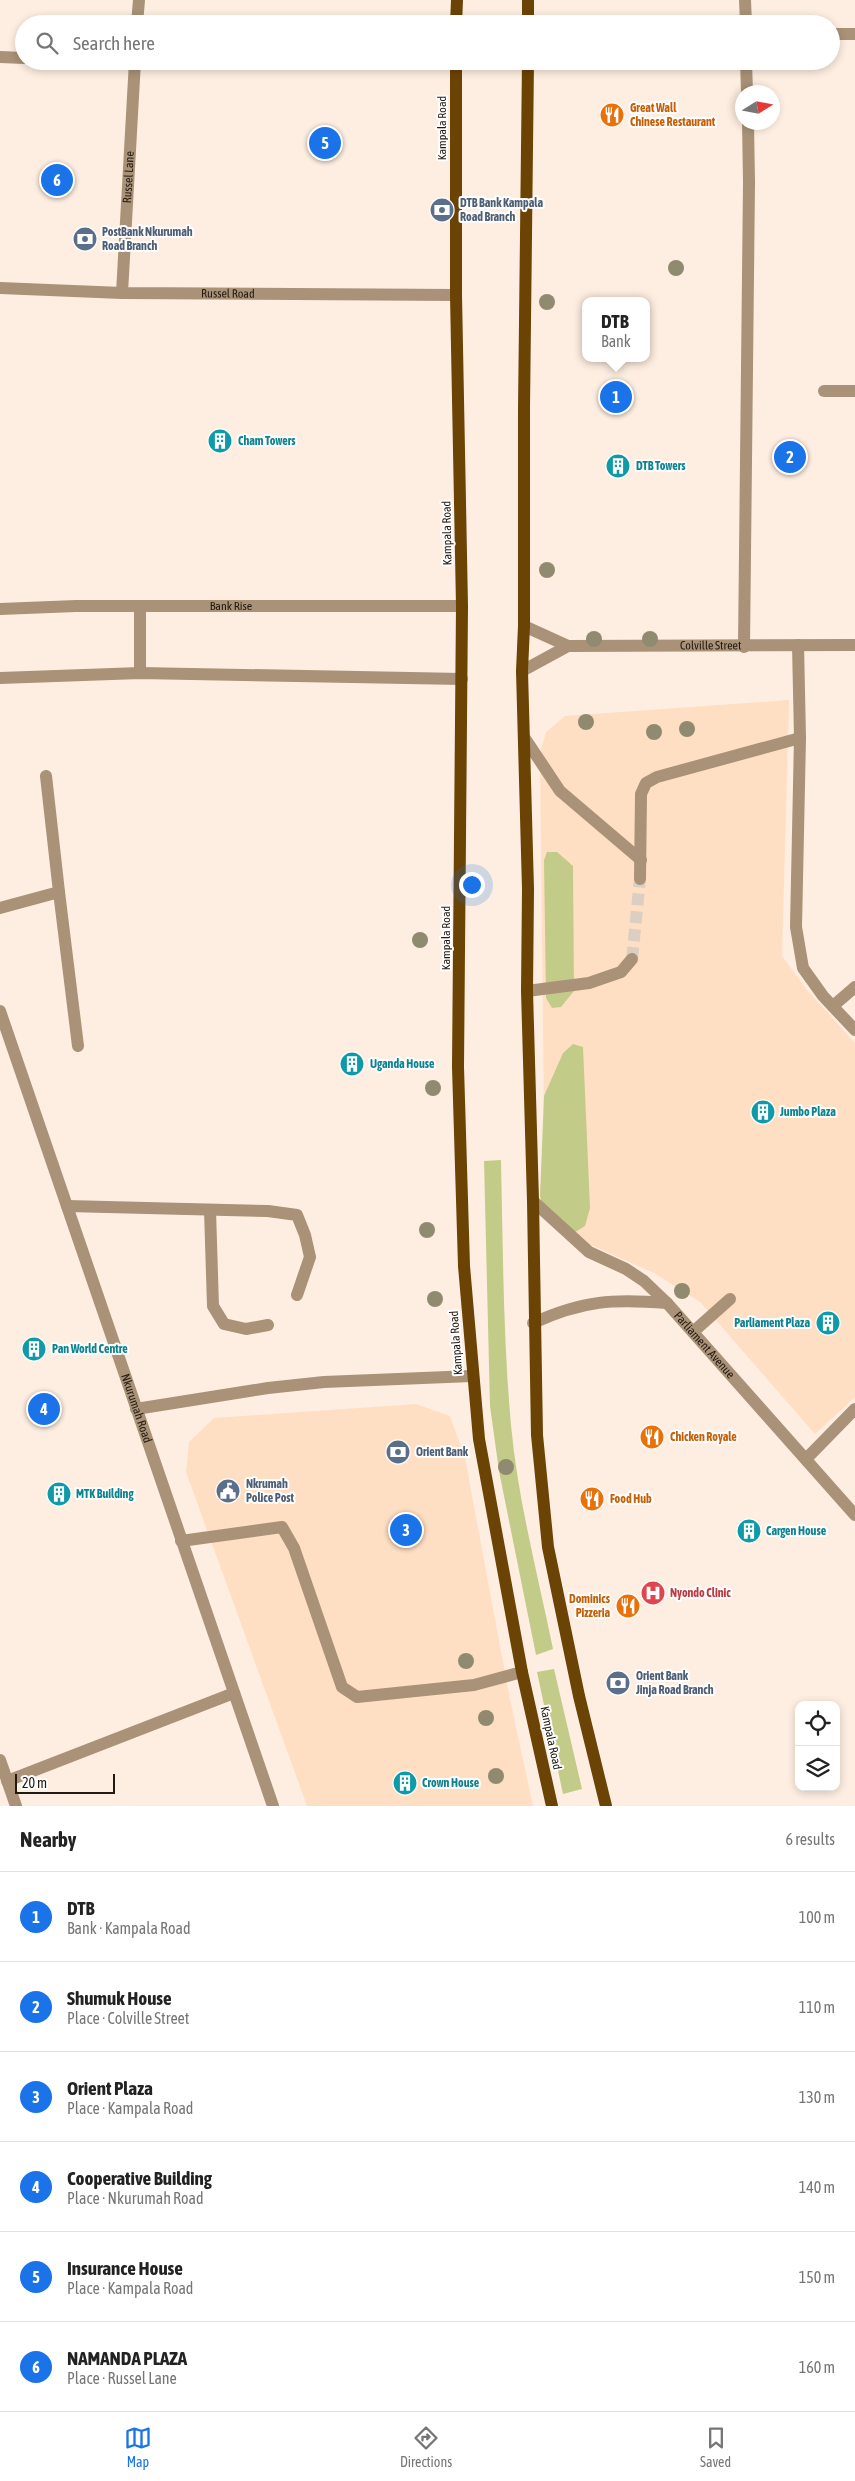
<!DOCTYPE html>
<html lang="en">
<head>
<meta charset="utf-8">
<style>
	body { margin:0; font-family:"Asap Condensed",sans-serif; background:#f6f6f6; color:#222 }
	.controls { position:absolute; right:15px; bottom:15px; display:grid; overflow:hidden; border-radius:10px; box-shadow:0 2px 8px #0003 }
	.controls button { width:45px; height:45px; display:grid; place-items:center; padding:0; border:0; border-bottom:1px solid #e0e0e0; background:#fff; color:#222; font:25px sans-serif }
	.compass { position:absolute; left:735px; top:85px; width:45px; height:45px; border-radius:50%; background:#fff; box-shadow:0 2px 8px #0003; rotate:79deg }
	.scale { position:absolute; left:15px; bottom:12px; width:100px; box-sizing:border-box; padding-left:5px; border:2px solid #221911; border-top:0; font-size:14px; line-height:18px; white-space:nowrap; color:#221911; -webkit-text-stroke:4px #fefefe; paint-order:stroke }
	.you { position:absolute; left:471px; top:884px; width:18px; height:18px; margin:-12px; border:4px solid #fff; border-radius:50%; background:#1a73e8; box-shadow:0 0 0 8px #1a73e833 }
	.badge { display:grid; place-items:center; width:32px; height:32px; border-radius:50%; background:#1a73e8; color:#fff; font-size:16px; font-weight:700 }
	.pin { position:absolute; translate:-50% -50%; border:2px solid #fff; box-shadow:0 1px 5px #0006 }
	.popup { position:absolute; left:582px; top:297px; width:68px; height:65px; box-sizing:border-box; display:grid; place-content:center; border-radius:10px; background:#fff; filter:drop-shadow(0 1px 4px #0005); font-size:16px; white-space:nowrap; color:#767676 }
	.popup b { font-size:19px; color:#222 }
	.popup::after { content:''; position:absolute; left:50%; top:100%; margin-left:-10px; border:10px solid transparent; border-top-color:#fff }
	.list { margin:0; padding:0; list-style:none }
	h2 { display:flex; justify-content:space-between; align-items:center; height:65px; margin:0; padding:0 20px; font-size:21px }
	h2 small { font-size:16px; font-weight:400; color:#767676 }
	.list li { display:grid; grid-template-columns:32px 1fr auto; gap:15px; align-items:center; box-sizing:border-box; height:90px; padding:0 20px; border-top:1px solid #e0e0e0 }
	.list b { display:block; font-size:19px; white-space:nowrap }
	.list p { margin:0; font-size:16px; white-space:nowrap; color:#767676 }
	.list em { font-size:16px; font-style:normal; color:#767676 }
	.icon { flex:none; width:28px; height:28px; fill:none; stroke:currentColor; stroke-width:2; stroke-linecap:round; stroke-linejoin:round }
	.map { position:relative; flex:none; width:855px; height:1806px; overflow:hidden }
	.search { position:absolute; background:#fff; box-shadow:0 2px 8px #0003; left:15px; right:15px; top:15px; height:55px; display:flex; align-items:center; gap:12px; box-sizing:border-box; padding:0 18px; border-radius:28px; color:#767676; font-size:19px }
	.sheet { height:605px; background:#fff }
	nav { display:flex; justify-content:space-around; align-items:center; box-sizing:border-box; height:70px; border-top:1px solid #e0e0e0; background:#fff; font-size:14px; color:#767676 }
	nav a { display:grid; justify-items:center; gap:2px }
	nav .on { color:#1a73e8 }
	.map>svg:first-child { display:block }
	.built { fill:#ffdfc3 }
	.green { fill:#c3cb88 }
	.lines { fill:none; stroke-linecap:round; stroke-linejoin:round }
	.minor-tunnel { stroke:#ddcec2; stroke-width:12; stroke-dasharray:12 6; stroke-linecap:butt }
	.minor { stroke:#a99277; stroke-width:12 }
	.major { stroke:#6b4304; stroke-width:12 }
	.tree { fill:#908a71 }
	.labels { text-anchor:middle; dominant-baseline:central; stroke-width:4; stroke-linejoin:round; paint-order:stroke }
	.food-label { font-size:12px; font-weight:bold; fill:#c56008; stroke:#fefefe; text-anchor:start }
	.street-label { font-size:12px; fill:#221911; stroke:#fefefe }
	.service-label { font-size:12px; font-weight:bold; fill:#4e5e75; stroke:#fefefe; text-anchor:start }
	.culture-label { font-size:12px; font-weight:bold; fill:#0d838f; stroke:#fefefe; text-anchor:start }
	.health-label { font-size:12px; font-weight:bold; fill:#be3a42; stroke:#fefefe; text-anchor:start }
</style>
</head>
<body>
<div class="map">
<svg width="855" height="1806" viewBox="0 0 855 1806">
	<rect width="100%" height="100%" fill="#feeee1"/>
	<g class="built">
		<path d="M789 700 782 956 807 990 855 1043V1397L815 1434 700 1302 654 1273 589 1244 545 1218 540 753 546 732 565 716Z"/>
		<path d="M416 1404 450 1416 465 1458 509 1694 533 1806H307L186 1472 189 1442 214 1418Z"/>
	</g>
	<g class="green">
		<path d="M547 852H557L573 866 574 991 561 1007 552 1008 546 998 544 860Z"/>
		<path d="M573 1044 583 1047 590 1208 585 1226 572 1234 545 1218 540 1196 544 1096 563 1053Z"/>
		<path d="M501 1160C503 1249 503 1337 511 1425 518 1501 538 1575 553 1649L536 1655 499 1471 490 1406 484 1161Z"/>
		<path d="M554 1669 582 1789 563 1794 537 1672Z"/>
	</g>
	<g class="lines">
		<path class="minor-tunnel" d="M632 959 640 879"/>
		<g class="minor">
			<path d="M745 0 746 24"/>
			<path d="M137 24 139 0"/>
			<path d="M831 34H855"/>
			<path d="M0 57 24 58"/>
			<path d="M117 61 135 62"/>
			<path d="M746 61 747 92"/>
			<path id="s1" d="M0 288 122 293 456 295"/>
			<path id="s2" d="M122 293 135 61"/>
			<path d="M824 391H855"/>
			<path id="s3" d="M0 609 76 606H462"/>
			<path id="s4" d="M524 626 568 646 855 645"/>
			<path d="M798 645 800 738 796 927 803 968 823 996 855 1030"/>
			<path d="M744 647 749 182 748 122"/>
			<path d="M522 671 568 646"/>
			<path d="M140 673V606"/>
			<path d="M0 678 140 673 462 679"/>
			<path d="M524 737 560 791 641 860"/>
			<path d="M640 879 641 794 646 783 657 777 800 738"/>
			<path d="M59 892 78 1046"/>
			<path d="M0 908 59 892 46 776"/>
			<path d="M527 991 589 983 621 972 632 959"/>
			<path d="M833 1006 855 987"/>
			<path id="s5" d="M0 1011 273 1806"/>
			<path id="s6" d="M533 1201 589 1252 626 1269 644 1281 667 1303 855 1515"/>
			<path d="M67 1206 268 1211 297 1215 305 1235 310 1257 297 1295"/>
			<path d="M210 1210 213 1306 224 1324 246 1329 268 1325"/>
			<path d="M533 1323C584 1300 613 1299 667 1303"/>
			<path d="M693 1332 730 1299"/>
			<path d="M136 1409 268 1388 324 1382 472 1376"/>
			<path d="M806 1459 855 1409"/>
			<path d="M181 1541 282 1527 294 1548 342 1687 357 1697 474 1685 522 1672"/>
			<path d="M0 1760 16 1806"/>
			<path d="M7 1781 234 1693"/>
		</g>
		<g class="major">
			<path d="M456 24 457 0"/>
			<path d="M528 24V0"/>
			<path d="M456 61V295L462 606 458 1067 464 1266 479 1439 522 1672 552 1806"/>
			<path d="M528 61 524 409V626L522 671 528 889 527 991 533 1201 537 1435 548 1547 579 1696 606 1806"/>
		</g>
	</g>
	<g class="tree">
		<circle cx="676" cy="268" r="8"/>
		<circle cx="547" cy="302" r="8"/>
		<circle cx="547" cy="570" r="8"/>
		<circle cx="594" cy="639" r="8"/>
		<circle cx="650" cy="639" r="8"/>
		<circle cx="586" cy="722" r="8"/>
		<circle cx="687" cy="729" r="8"/>
		<circle cx="654" cy="732" r="8"/>
		<circle cx="420" cy="940" r="8"/>
		<circle cx="433" cy="1088" r="8"/>
		<circle cx="427" cy="1230" r="8"/>
		<circle cx="682" cy="1291" r="8"/>
		<circle cx="435" cy="1299" r="8"/>
		<circle cx="506" cy="1467" r="8"/>
		<circle cx="466" cy="1661" r="8"/>
		<circle cx="486" cy="1718" r="8"/>
		<circle cx="496" cy="1776" r="8"/>
	</g>
	<defs>
		<symbol id="restaurant-disc" viewBox="-11 -11 22 22"><circle r="9.5" fill="#e8710a" stroke="#fefefe"/><path d="M-5-6h1v4h1v-4h1v4h1v-4h1v5L-1.5 .5V6h-2V.5L-5-1ZM5-6V6H3V1.5H1.5Q1.5-4 5-6Z" fill="#fff"/></symbol>
		<symbol id="bank-disc" viewBox="-11 -11 22 22"><circle r="9.5" fill="#5c6f8a" stroke="#fefefe"/><path d="M-6-4H6V4H-6ZM0-2.3a2.3 2.3 0 1 0 0 4.6a2.3 2.3 0 1 0 0-4.6Z" fill="#fff"/></symbol>
		<symbol id="building-disc" viewBox="-11 -11 22 22"><circle r="9.5" fill="#0f9aa8" stroke="#fefefe"/><path d="M-4-6H4V6H1V3H-1V6H-4ZM-2.5-4.3h1.7v1.8h-1.7ZM.8-4.3h1.7v1.8H.8ZM-2.5-1h1.7V.8h-1.7ZM.8-1h1.7V.8H.8Z" fill="#fff"/></symbol>
		<symbol id="civic-disc" viewBox="-11 -11 22 22"><circle r="9.5" fill="#5c6f8a" stroke="#fefefe"/><path d="M-.6-6.5H3V-4.5H.6V-3L4-1V1h2V6H-6V1h2V-1L-.6-3ZM-1.2 2.5V6h2.4V2.5Z" fill="#fff"/></symbol>
		<symbol id="hospital-disc" viewBox="-11 -11 22 22"><circle r="9.5" fill="#e0444e" stroke="#fefefe"/><path d="M-5-5h3v3.5h4V-5h3V5h-3V1.5h-4V5h-3Z" fill="#fff"/></symbol>
	</defs>
	<g fill-rule="evenodd">
		<use href="#restaurant-disc" x="598" y="101" width="28" height="28"/>
		<use href="#bank-disc" x="428" y="196" width="28" height="28"/>
		<use href="#bank-disc" x="71" y="225" width="28" height="28"/>
		<use href="#building-disc" x="206" y="427" width="28" height="28"/>
		<use href="#building-disc" x="604" y="452" width="28" height="28"/>
		<use href="#building-disc" x="338" y="1050" width="28" height="28"/>
		<use href="#building-disc" x="749" y="1098" width="28" height="28"/>
		<use href="#building-disc" x="814" y="1309" width="28" height="28"/>
		<use href="#building-disc" x="20" y="1335" width="28" height="28"/>
		<use href="#restaurant-disc" x="638" y="1423" width="28" height="28"/>
		<use href="#bank-disc" x="384" y="1438" width="28" height="28"/>
		<use href="#civic-disc" x="214" y="1477" width="28" height="28"/>
		<use href="#building-disc" x="45" y="1480" width="28" height="28"/>
		<use href="#restaurant-disc" x="578" y="1485" width="28" height="28"/>
		<use href="#building-disc" x="735" y="1517" width="28" height="28"/>
		<use href="#hospital-disc" x="639" y="1579" width="28" height="28"/>
		<use href="#restaurant-disc" x="614" y="1592" width="28" height="28"/>
		<use href="#bank-disc" x="604" y="1669" width="28" height="28"/>
		<use href="#building-disc" x="391" y="1769" width="28" height="28"/>
	</g>
	<g class="labels">
		<g class="food-label">
			<text x="630" y="108">Great Wall<tspan x="630" dy="14">Chinese Restaurant</tspan></text>
			<text x="670" y="1437">Chicken Royale</text>
			<text x="610" y="1499">Food Hub</text>
			<text x="610" y="1599" text-anchor="end">Dominics<tspan x="610" dy="14">Pizzeria</tspan></text>
		</g>
		<g class="street-label">
			<text transform="translate(442 128) rotate(-90)">Kampala Road</text>
			<text stroke="none"><textPath href="#s2" startOffset="116">Russel Lane</textPath></text>
			<text stroke="none"><textPath href="#s1" startOffset="228">Russel Road</textPath></text>
			<text transform="translate(447 533) rotate(-91)">Kampala Road</text>
			<text stroke="none"><textPath href="#s3" startOffset="231">Bank Rise</textPath></text>
			<text stroke="none"><textPath href="#s4" startOffset="191">Colville Street</textPath></text>
			<text transform="translate(446 938) rotate(-90)">Kampala Road</text>
			<text transform="translate(456 1343) rotate(-94)">Kampala Road</text>
			<text stroke="none"><textPath href="#s6" startOffset="226">Parliament Avenue</textPath></text>
			<text stroke="none"><textPath href="#s5" startOffset="420">Nkurumah Road</textPath></text>
			<text transform="translate(551 1738) rotate(78)">Kampala Road</text>
		</g>
		<g class="service-label">
			<text x="460" y="203">DTB Bank Kampala<tspan x="460" dy="14">Road Branch</tspan></text>
			<text x="102" y="232">PostBank Nkurumah<tspan x="102" dy="14">Road Branch</tspan></text>
			<text x="416" y="1452">Orient Bank</text>
			<text x="246" y="1484">Nkrumah<tspan x="246" dy="14">Police Post</tspan></text>
			<text x="636" y="1676">Orient Bank<tspan x="636" dy="14">Jinja Road Branch</tspan></text>
		</g>
		<g class="culture-label">
			<text x="238" y="441">Cham Towers</text>
			<text x="636" y="466">DTB Towers</text>
			<text x="370" y="1064">Uganda House</text>
			<text x="780" y="1112">Jumbo Plaza</text>
			<text x="810" y="1323" text-anchor="end">Parliament Plaza</text>
			<text x="52" y="1349">Pan World Centre</text>
			<text x="76" y="1494">MTK Building</text>
			<text x="766" y="1531">Cargen House</text>
			<text x="422" y="1783">Crown House</text>
		</g>
		<g class="health-label">
			<text x="670" y="1593">Nyondo Clinic</text>
		</g>
	</g>
</svg>
<div class="controls">
<button><svg class="icon" aria-label="locate" viewBox="0 0 24 24"><circle cx="12" cy="12" r="6"/><path d="M12 2v4M12 18v4M2 12h4M18 12h4"/></svg></button>
<button><svg class="icon" aria-label="layers" viewBox="0 0 24 24"><path d="M12 4l9 5-9 5-9-5zM3 14l9 5 9-5"/></svg></button>
</div>
<svg class="compass" viewBox="-18 -18 36 36"><path d="M0-13l5 13h-10z" fill="#e53935"/><path d="M0 13l5-13h-10z" fill="#767676"/></svg>
<div class="scale">20 m</div>
<div class="you"></div>
<div class="pin badge" style="left:616px;top:397px">1</div>
<div class="popup"><b>DTB</b>Bank</div>
<div class="pin badge" style="left:790px;top:457px">2</div>
<div class="pin badge" style="left:406px;top:1530px">3</div>
<div class="pin badge" style="left:44px;top:1409px">4</div>
<div class="pin badge" style="left:325px;top:143px">5</div>
<div class="pin badge" style="left:57px;top:180px">6</div>
<div class="search"><svg class="icon" aria-label="search" viewBox="0 0 24 24"><circle cx="10" cy="10" r="6"/><path d="M15 15l6 6"/></svg>Search here</div>
</div>
<section class="sheet">
<h2>Nearby<small>6 results</small></h2>
<ul class="list">
<li><span class="badge">1</span><div><b>DTB</b><p>Bank · Kampala Road</p></div><em>100 m</em></li>
<li><span class="badge">2</span><div><b>Shumuk House</b><p>Place · Colville Street</p></div><em>110 m</em></li>
<li><span class="badge">3</span><div><b>Orient Plaza</b><p>Place · Kampala Road</p></div><em>130 m</em></li>
<li><span class="badge">4</span><div><b>Cooperative Building</b><p>Place · Nkurumah Road</p></div><em>140 m</em></li>
<li><span class="badge">5</span><div><b>Insurance House</b><p>Place · Kampala Road</p></div><em>150 m</em></li>
<li><span class="badge">6</span><div><b>NAMANDA PLAZA</b><p>Place · Russel Lane</p></div><em>160 m</em></li>
</ul>
</section>
<nav>
<a class="on"><svg class="icon" aria-label="map" viewBox="0 0 24 24"><path d="M3 6l6-2 6 2 6-2v14l-6 2-6-2-6 2zM9 4v14M15 6v14"/></svg>Map</a>
<a><svg class="icon" aria-label="directions" viewBox="0 0 24 24"><path d="M12 3l9 9-9 9-9-9zM9 14v-3h6M13 9l2 2-2 2"/></svg>Directions</a>
<a><svg class="icon" aria-label="saved" viewBox="0 0 24 24"><path d="M7 4h10v16l-5-4-5 4z"/></svg>Saved</a>
</nav>
</body>
</html>
